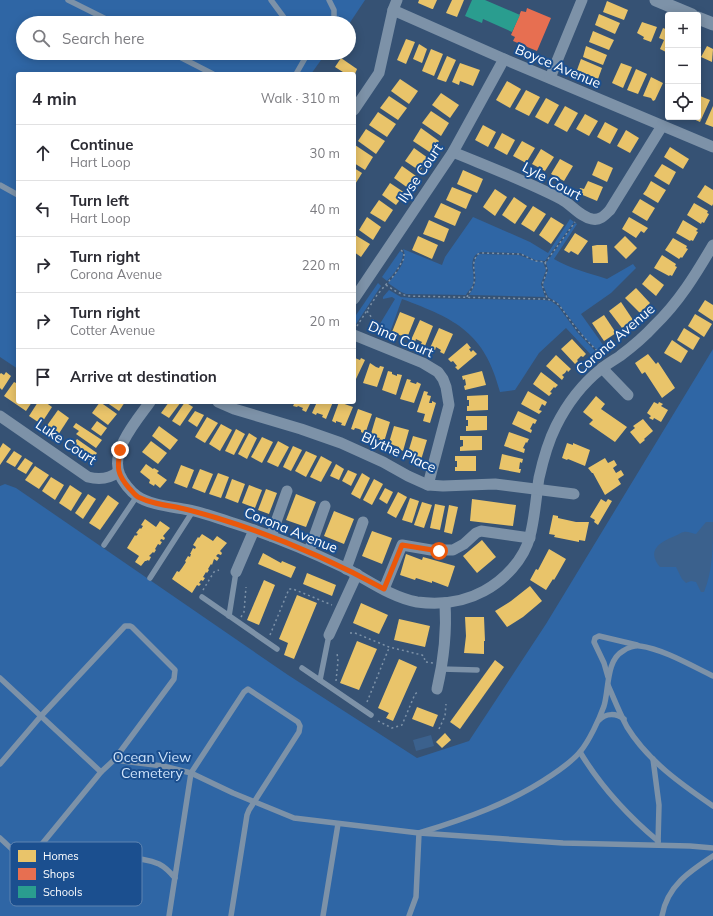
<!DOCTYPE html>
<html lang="en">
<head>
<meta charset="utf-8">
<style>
	body { margin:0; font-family:Mulish,sans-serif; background:#f7f7f7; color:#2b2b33 }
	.controls { position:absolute; right:12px; top:12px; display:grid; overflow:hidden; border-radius:4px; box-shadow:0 2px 10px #0003 }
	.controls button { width:36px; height:36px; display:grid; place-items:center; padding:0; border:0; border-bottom:1px solid #e1e1e2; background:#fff; color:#2b2b33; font:20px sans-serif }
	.stop { position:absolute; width:12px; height:12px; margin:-9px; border:3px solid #ea580c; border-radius:50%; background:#fff }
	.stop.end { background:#ea580c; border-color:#fff; box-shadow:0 1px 4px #0008 }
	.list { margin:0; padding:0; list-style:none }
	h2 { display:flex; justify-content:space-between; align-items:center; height:52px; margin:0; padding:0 16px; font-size:17px }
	h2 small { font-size:13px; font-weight:400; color:#7c7c81 }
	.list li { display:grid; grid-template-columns:26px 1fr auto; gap:12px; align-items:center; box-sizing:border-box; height:56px; padding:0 16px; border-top:1px solid #e1e1e2 }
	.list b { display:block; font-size:15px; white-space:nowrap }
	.list p { margin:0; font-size:13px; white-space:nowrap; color:#7c7c81 }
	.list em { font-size:13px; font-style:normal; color:#7c7c81 }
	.icon { flex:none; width:22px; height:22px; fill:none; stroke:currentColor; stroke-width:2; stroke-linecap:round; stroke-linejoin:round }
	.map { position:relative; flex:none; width:713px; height:916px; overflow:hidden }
	.search { position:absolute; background:#fff; box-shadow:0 2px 10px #0003; left:16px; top:16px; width:340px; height:44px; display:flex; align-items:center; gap:10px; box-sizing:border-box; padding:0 14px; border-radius:22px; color:#7c7c81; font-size:15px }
	.panel { position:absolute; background:#fff; box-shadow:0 2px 10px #0003; left:16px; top:72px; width:340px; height:332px; border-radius:4px }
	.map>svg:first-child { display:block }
	.green { fill:#2f66a5 }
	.water { fill:#3b618d }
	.homes { fill:#e9c46a }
	.shops { fill:#e76f51 }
	.schools { fill:#2a9d8f }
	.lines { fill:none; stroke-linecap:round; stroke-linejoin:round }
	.path { stroke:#7d92a8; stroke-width:1.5; stroke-dasharray:2 3; stroke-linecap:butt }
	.service { stroke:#7d92a8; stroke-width:5.5 }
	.minor { stroke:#7d92a8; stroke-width:11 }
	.tertiary { stroke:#7d92a8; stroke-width:13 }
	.route { stroke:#ea580c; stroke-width:5 }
	.labels { text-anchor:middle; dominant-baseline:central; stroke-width:4; stroke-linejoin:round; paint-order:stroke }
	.street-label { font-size:14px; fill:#fff; stroke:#1b4f8f }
	.park-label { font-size:14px; fill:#cfe3fa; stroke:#1b4f8f }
	.key { fill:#1b4f8f; stroke:#5f84b1; stroke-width:1 }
	.key-label { font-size:11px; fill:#fff }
</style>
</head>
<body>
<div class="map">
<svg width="713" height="916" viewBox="0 0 713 916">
	<rect width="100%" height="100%" fill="#365274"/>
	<g class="green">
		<path d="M0 0H365L349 24V23H23V53H326L311 74H18V369L0 357Z"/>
		<path d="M473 217 530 242 548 253 570 219 574 222 545 261 535 260 520 253 481 252C466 257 476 273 473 284 472 288 468 291 466 295L406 294 401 292 388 283C395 275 409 260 403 249L442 265 445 257Z"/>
		<path d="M575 223 577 224 554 259C571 269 589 273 607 279L633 264 636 268 611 293 581 314 606 349 600 353 585 338 558 303 548 297 543 285 548 270 546 263Z"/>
		<path d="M400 251 403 253C403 263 394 274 387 281L382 277Z"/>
		<path d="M479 254 519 255 535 261 543 262 546 270 541 284 545 297 469 295C471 291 474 288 475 283 477 273 470 262 479 254Z"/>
		<path d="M378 283 381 286 356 324 354 323V318Z"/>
		<path d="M389 290 401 297 412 298 544 300 551 301 558 306 577 332 598 354 594 358 566 328 539 353 515 390 500 392C485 333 456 319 402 299L388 338 375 332 395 299 392 297 383 299V297Z"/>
		<path d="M713 349V916H0V486L5 484 16 488 288 675 417 758 469 741 546 624Z"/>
	</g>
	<g class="water">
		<path d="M706 522H713C713 546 713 570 704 592H701L696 582 691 581 686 583 682 579 676 567H660C646 550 660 542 675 536 678 535 681 532 684 532 687 531 693 534 696 534Z"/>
		<path d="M431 735 434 746 416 751 413 740Z"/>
	</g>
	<g class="homes">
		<path d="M419 0H437L433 9H432L418 3Z"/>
		<path d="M452 0H464L457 17 446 13Z"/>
		<path d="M607 1 628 10 624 20 603 12Z"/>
		<path d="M599 14 620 23 615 34 595 25Z"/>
		<path d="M642 22 657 27 651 42 643 39 644 37 637 33Z"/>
		<path d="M663 28 668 30V53L660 49 664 40 659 38Z"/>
		<path d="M593 31 614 40 609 50 589 42Z"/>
		<path d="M406 39 415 42 406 64 397 60Z"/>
		<path d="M419 44 427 49 422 63 413 59Z"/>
		<path d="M586 46 607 55 603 65 583 57Z"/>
		<path d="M707 46 713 49 712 62 701 57Z"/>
		<path d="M431 49 443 54 434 76 422 71Z"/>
		<path d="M447 56 456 60 446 82 437 79Z"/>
		<path d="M341 58 357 69 355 74H346L335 67Z"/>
		<path d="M581 59 602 68 598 79 577 70Z"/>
		<path d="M460 63 480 70 473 86 460 81 459 85 452 82Z"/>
		<path d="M621 63 632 67 623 88 612 83Z"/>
		<path d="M636 69 647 74 638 94 627 90Z"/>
		<path d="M651 77 663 83 655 100 653 101 651 98 643 96Z"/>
		<path d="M400 79 418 91 409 104 391 91Z"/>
		<path d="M507 81 521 89 510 108 496 100Z"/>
		<path d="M526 90 540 97 529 116 515 109Z"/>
		<path d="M441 93 459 105 450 118 432 105Z"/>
		<path d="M389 96 407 108 398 120 380 108Z"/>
		<path d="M700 96 710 100 700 122 689 117H698V100Z"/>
		<path d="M546 98 559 105 548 124 535 117Z"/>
		<path d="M565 106 578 113 567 132 554 125Z"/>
		<path d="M713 106V127L705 124Z"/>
		<path d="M431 111 449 123 441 136 422 123Z"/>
		<path d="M378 112 396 124 387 137 369 125Z"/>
		<path d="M585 114 598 121 589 136 576 129Z"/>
		<path d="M605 122 618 129 610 144 597 137Z"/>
		<path d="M483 125 496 132 488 147 475 140Z"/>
		<path d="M421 128 439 141 431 153 413 141Z"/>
		<path d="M366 129 385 141 376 154 358 141Z"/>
		<path d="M626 130 639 138 630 153 617 146Z"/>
		<path d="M502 133 515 140 507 155 494 148Z"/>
		<path d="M522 141 535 148 526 163 513 156Z"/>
		<path d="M355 145 373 157 365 170 354 163V147Z"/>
		<path d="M670 147 689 159 683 169 664 157Z"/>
		<path d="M414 148 428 158 420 171 405 161Z"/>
		<path d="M541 149 554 157 545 171 532 164Z"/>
		<path d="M560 159 573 166 564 181 551 174Z"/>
		<path d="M598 161 613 168 607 182 592 175Z"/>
		<path d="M662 164 676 172 669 185 654 176Z"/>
		<path d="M402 166 416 176 408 188 394 178Z"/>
		<path d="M354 168 362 173 354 186Z"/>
		<path d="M463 170 483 179 477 193 457 184Z"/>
		<path d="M588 181 603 187 597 201 578 193 580 188 584 189Z"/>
		<path d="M651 181 666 190 658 203 643 194 646 190Z"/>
		<path d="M390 183 405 193 396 205 382 195Z"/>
		<path d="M705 185 713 190V204L712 206 697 197Z"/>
		<path d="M452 187 472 195 466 209 446 200Z"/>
		<path d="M495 189 507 197 495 216 483 207Z"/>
		<path d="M514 197 527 206 515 224 502 215Z"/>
		<path d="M640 199 655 208 647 221 632 212Z"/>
		<path d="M379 200 393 210 385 222 370 213Z"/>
		<path d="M441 203 461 212 455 226 434 217Z"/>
		<path d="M694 203 708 211 707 213 709 214 704 223 702 222 701 224 687 215Z"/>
		<path d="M533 206 546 214 534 232 521 224Z"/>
		<path d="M367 217 381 227 373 240 359 230Z"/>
		<path d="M551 217 564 225 551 244 539 235Z"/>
		<path d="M629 217 648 228 644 233 641 231 636 238 622 229Z"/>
		<path d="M429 220 449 229 444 242 423 234Z"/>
		<path d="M683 220 698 229 696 231 698 232 693 241 691 240 690 241 676 233Z"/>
		<path d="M575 233 588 241 578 255 571 251 569 253 564 250Z"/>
		<path d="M355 235 370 244 361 257 354 252V237Z"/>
		<path d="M418 236 438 245 432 259 412 250Z"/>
		<path d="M625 236 637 248 626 259 614 247Z"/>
		<path d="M673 238 687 246 686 248 688 249 682 258 681 257 679 259 665 250Z"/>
		<path d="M597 245H607L608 263H593L592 246Z"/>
		<path d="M662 255 676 264 675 266 677 267 672 276 670 275 669 276 654 268Z"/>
		<path d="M650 274 664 285 656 296 642 284Z"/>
		<path d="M636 288 650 303 640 313 625 298Z"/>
		<path d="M705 300 713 305V321L698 311Z"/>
		<path d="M621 302 633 320 622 328 609 311Z"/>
		<path d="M400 312 415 318 407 338 392 332Z"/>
		<path d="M695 314 712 324 704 337 688 326Z"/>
		<path d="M604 315 616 333 604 341 592 323Z"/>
		<path d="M420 320 433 326 425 346 421 344 422 342 416 339 415 342 411 340Z"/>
		<path d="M439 328 453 334 444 354 440 352 441 350 436 347 435 350 430 348Z"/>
		<path d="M684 328 700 338 693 350 677 340Z"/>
		<path d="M572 339 586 354 583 357 581 356 577 360 578 361 575 364 561 349Z"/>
		<path d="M672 340 688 351 681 363 664 353Z"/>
		<path d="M467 343 471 348 469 349 471 352 473 350 477 354 458 370 455 367 457 366 453 361 451 362 448 359Z"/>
		<path d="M648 354 656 364 658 362 675 388 662 398 645 372 642 374 635 363Z"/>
		<path d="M354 355 356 356 355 358 360 360 361 358 365 360 356 379 354 378Z"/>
		<path d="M556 355 571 369 568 372 567 370 565 373 562 375 564 377 562 380 546 366Z"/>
		<path d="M370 363 376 367 379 368 380 366 384 367 377 387 363 383Z"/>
		<path d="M388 371 392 372V374L397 376V374L402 375 396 395 382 390Z"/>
		<path d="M482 371 486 385 465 390 464 386 466 385 465 379 463 380 462 376Z"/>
		<path d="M6 372 11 376 2 390 0 388V374L1 373 4 375Z"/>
		<path d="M541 372 558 385 555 388 554 387 550 392 552 393 549 396 533 384Z"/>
		<path d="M407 379 411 380 410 382 416 384 417 382 421 384 414 403 400 399Z"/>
		<path d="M14 382 18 384V402H32L26 411 4 396Z"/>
		<path d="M424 391 428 392 427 395 431 396 429 403H432V401L436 403 430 423 423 421 425 414 417 412Z"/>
		<path d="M528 391 547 402 545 406 542 404 539 410 542 411 539 414 521 404Z"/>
		<path d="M488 395V410L467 411V406H469V400H467V396Z"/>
		<path d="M596 396 605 404 601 409 627 427 615 442 589 424 593 420 583 412Z"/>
		<path d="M38 402H45L52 407 41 424 29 416Z"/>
		<path d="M100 402 117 414 108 425 92 413Z"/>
		<path d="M106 402H125L119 411Z"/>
		<path d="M169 402H181L169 418 161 413Z"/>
		<path d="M185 402 193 407 180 426 172 421Z"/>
		<path d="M295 402H311L306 412 302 410 303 408 298 406 297 407 293 406Z"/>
		<path d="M317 402H333L326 419 322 417 323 415 317 413 316 415 312 413Z"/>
		<path d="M339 402 353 407 345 426 341 425 342 423 336 421V423L332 421Z"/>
		<path d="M654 402 658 404 659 402 663 404 661 406 668 410 661 422 654 418 653 420 649 418 651 416 647 413Z"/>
		<path d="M358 409 372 414 365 434 361 432V430L359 429 355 428 354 430 351 429Z"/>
		<path d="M58 410 69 418 58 435 46 427Z"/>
		<path d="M195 411 204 415 197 427 188 421Z"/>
		<path d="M518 411 537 420 535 424 533 423 530 429 532 430 531 433 512 424Z"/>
		<path d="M466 416H487V430L466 431V426H468V420H466Z"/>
		<path d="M207 417 218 423 205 443 195 437Z"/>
		<path d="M376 417 390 422 384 442 379 440 380 438 375 437 374 439 370 437Z"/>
		<path d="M643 419 653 431 644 439 645 440 640 444 630 432 635 428 633 426Z"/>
		<path d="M97 421 107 428 101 436 91 429Z"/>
		<path d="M76 423 102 440 96 448 76 434 79 431 73 427Z"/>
		<path d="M221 424 232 430 220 451 209 444Z"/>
		<path d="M159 426 178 440 170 450 152 436Z"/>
		<path d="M394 426 409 430 403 451 399 449V447L393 445 392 448 388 446Z"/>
		<path d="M236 429 245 434 234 455 225 451Z"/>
		<path d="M509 432 529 439 527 443 526 442 523 448 525 449 524 453 504 446Z"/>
		<path d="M249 433 257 438 247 459 238 454Z"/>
		<path d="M413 436 427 440 421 460 417 459V457L411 455 410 457 407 456Z"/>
		<path d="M460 436H482V450L460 451V447L463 446V440H460Z"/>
		<path d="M262 437 273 442 262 463 251 457Z"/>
		<path d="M77 439 97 453 91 461 71 447Z"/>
		<path d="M151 441 167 453 158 464 142 452Z"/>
		<path d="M278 441 289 447 278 467 267 462Z"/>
		<path d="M3 443 11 449 0 465V448Z"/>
		<path d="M567 443 573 445V443L590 450 585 466 568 459 567 460 562 458Z"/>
		<path d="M293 446 302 450 291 471 283 467Z"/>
		<path d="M14 451 22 456 15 467 6 462Z"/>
		<path d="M306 451 317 456 306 477 295 471Z"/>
		<path d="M502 454 523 459 522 463 520 462 519 469H521L520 473 499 469Z"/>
		<path d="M321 456 332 462 321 482 310 477Z"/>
		<path d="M455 456H476V471H455V467H457V461H455Z"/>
		<path d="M25 458 33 463 26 474 17 469Z"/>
		<path d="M605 458 608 463 614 460 617 465 613 468 616 473 621 470 624 475 618 479 621 484 605 495 593 473H592L588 468Z"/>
		<path d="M146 464 153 469 154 468 159 471 157 473 167 480 160 488 155 484 154 486 149 483 150 480 140 472Z"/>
		<path d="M336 464 344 469 339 480 330 476Z"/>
		<path d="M181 465 194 470 187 488 174 483Z"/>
		<path d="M35 466 49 475 39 489 25 480Z"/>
		<path d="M200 469 213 474 205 493 192 488Z"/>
		<path d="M348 470 357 474 351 486 342 481Z"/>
		<path d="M218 473 229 477 221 498 209 494Z"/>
		<path d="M362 473 370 478 360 499 351 494Z"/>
		<path d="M51 477 64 485 55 500 42 491Z"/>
		<path d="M232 479 245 484 238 503 225 498Z"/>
		<path d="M374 479 383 484 372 505 363 500Z"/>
		<path d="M70 485 82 493 71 511 59 503Z"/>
		<path d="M249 485 262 490 255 508 242 503Z"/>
		<path d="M385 488 393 492 387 504 379 499Z"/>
		<path d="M266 489 277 493 269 514 258 510Z"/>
		<path d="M398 492 407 497 396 518 387 513Z"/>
		<path d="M88 494 96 499 83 519 75 513Z"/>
		<path d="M296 494 316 502 306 527 286 520Z"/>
		<path d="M108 495 119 503 100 530 89 523Z"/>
		<path d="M410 498 419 501 412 523 402 520Z"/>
		<path d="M472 499 516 505 513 526 470 521Z"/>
		<path d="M601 499 606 502 608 499 612 501 598 525 594 522 595 520 590 517Z"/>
		<path d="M422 502 432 505 424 528 414 525Z"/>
		<path d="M435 504 445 506 440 530 430 528Z"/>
		<path d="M449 505 458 507 452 534 444 532Z"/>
		<path d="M334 511 354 519 344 544 324 536Z"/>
		<path d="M553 515 558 516V518L576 522H589L585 541 579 540V542L554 537 555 535 549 534Z"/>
		<path d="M145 519 156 527 160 521 170 528 163 536 165 538 164 540 161 539 160 541 162 542 160 545 158 544 155 549 156 550 154 553 153 552 149 556 151 557 149 561 148 560 146 561H145L141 566 135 562 139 556 127 548 135 535 136 536 138 534 136 533 140 528 141 529 143 526 141 525Z"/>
		<path d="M372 531 392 538 382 564 362 556Z"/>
		<path d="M202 534 213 541 217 536 227 543 220 551 222 553 221 555 218 554 216 556 219 558 217 561 214 559 212 565 211 564 208 569 209 570 207 573 206 572 203 577 205 578 203 581 201 580 199 583 201 584 199 586 197 585 192 593 172 579 177 571 179 572 182 568 186 562 185 561 188 556 190 557 191 554H190L193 548 195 549 196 547 193 545 198 537 199 538Z"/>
		<path d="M482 540 496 557 477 573 463 556Z"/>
		<path d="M549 549 566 559 557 575 554 580 553 579 546 590 530 580 536 569 538 570Z"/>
		<path d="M263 553 281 563 282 561 296 567 291 578 258 564Z"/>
		<path d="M406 554 422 560 423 557 455 566 448 587 432 581V583L416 578 415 580 400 575Z"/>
		<path d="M307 573 336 585 332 596 303 584Z"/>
		<path d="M264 580 275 585 259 625 247 620Z"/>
		<path d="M530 586 542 601 523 617 507 627 495 611 511 601Z"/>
		<path d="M297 595 317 603 294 659 284 655 288 643 279 639Z"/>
		<path d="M361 603 388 615 379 634 353 623Z"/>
		<path d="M465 617H484L485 641H484V654L464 653 466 636Z"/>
		<path d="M399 619 430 626 425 647 394 640Z"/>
		<path d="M357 641 377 649 359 690 340 683Z"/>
		<path d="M399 659 417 667 393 721 386 718 389 713 378 708Z"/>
		<path d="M495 660 504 667 460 729 450 722Z"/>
		<path d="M417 707 438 715 433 727 412 719Z"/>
		<path d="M445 733 451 740 442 748 436 742Z"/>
	</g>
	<path class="shops" d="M527 8 551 18 537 51 513 41 515 37 511 35 521 11 526 12Z"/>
	<path class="schools" d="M472 0H485L520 15 512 32 483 19 482 23 465 16Z"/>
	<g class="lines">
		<g class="path">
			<path d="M545 263 575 222"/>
			<path d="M386 285 397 292 407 296 543 299 552 300 559 305 578 331 600 354"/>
			<path d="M467 297C469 292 473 288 474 283 476 272 470 263 478 254L482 253 521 254 535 261 545 262 547 271 542 285 547 298"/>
			<path d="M367 311C372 318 377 324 373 333"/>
			<path d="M357 326 377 295 395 274 404 258V253L400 249"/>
			<path d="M203 590 214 572 219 570"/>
			<path d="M241 617 244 612 246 587"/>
			<path d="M350 633H355L389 647 422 655 424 656 425 662 433 663"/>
			<path d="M270 635 289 589H293L332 605"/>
			<path d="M336 681 338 661 337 653"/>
			<path d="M367 702 389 648"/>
			<path d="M378 721 392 728 402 725 415 694 419 691"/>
			<path d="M439 729 445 716 446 704"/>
		</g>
		<g class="service">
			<path d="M68 0 114 23"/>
			<path d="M271 0 288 23"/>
			<path d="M329 0 334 10V23"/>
			<path d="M172 53 213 74"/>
			<path d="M296 74 308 53"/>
			<path d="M0 185 18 195"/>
			<path d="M104 545 137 496"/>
			<path d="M150 578 193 511"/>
			<path d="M202 597 277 649"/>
			<path d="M229 616 236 572"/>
			<path d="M302 668 371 715"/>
			<path d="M441 669 477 670"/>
			<path d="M608 677 604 663 594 642 595 638 599 636 637 645"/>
			<path d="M0 678 101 772"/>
			<path d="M320 680 329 635"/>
			<path d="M608 685C614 699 620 714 627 727 648 761 681 784 713 806"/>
			<path d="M599 720C606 713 616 713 624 719"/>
			<path d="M580 752C601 787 627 815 658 841"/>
			<path d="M653 759 659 805 658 843"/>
			<path d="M114 760 163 766 191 773 233 793 294 818 419 833 563 843 690 846 713 848"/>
			<path d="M0 764 41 716 125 626H130L132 627 175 670 174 679 114 760 101 772 28 861"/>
			<path d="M0 838C9 846 19 858 31 863 48 869 69 865 86 861 106 858 139 855 159 864 165 867 170 872 175 878"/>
			<path d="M169 916 191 773 244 692 248 689 298 722 300 726 299 732 249 810 247 815 231 916"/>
			<path d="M323 916 338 824"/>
			<path d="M409 916 416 897 419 833C465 819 511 803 552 775 561 769 572 761 580 752 589 741 599 720 604 706 609 690 606 660 623 651 627 648 635 645 640 646 663 649 692 666 713 676"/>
			<path d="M662 916C667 886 690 871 713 856"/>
		</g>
		<g class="minor">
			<path d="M393 10 504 59 713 147"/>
			<path d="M550 78 582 0"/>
			<path d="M354 110 379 73 393 10 397 0"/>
			<path d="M453 152C489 167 526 181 561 199 571 204 580 217 592 219 600 221 605 215 610 210L662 126"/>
			<path d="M354 299 453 152 504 59"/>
			<path d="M354 335 423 363 438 372 443 379 446 387 449 405 428 485"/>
			<path d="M602 368 628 395"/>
			<path d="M150 402C137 420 109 452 120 475 123 482 130 491 137 496 151 506 177 507 194 511 207 514 220 519 233 523 271 535 307 550 343 567 367 579 390 597 417 602 440 605 464 602 484 591 504 580 524 560 530 536 535 517 536 497 539 478 543 460 548 442 556 426 567 404 582 384 601 369 607 364 614 360 620 356 632 347 644 337 654 326 679 302 696 274 713 245"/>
			<path d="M218 402 234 409 301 429 341 443 383 462 408 476 428 485 443 486 495 484 574 494"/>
			<path d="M0 416 88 477C99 480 109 479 118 472"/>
			<path d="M271 536 287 491"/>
			<path d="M309 551 325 506"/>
			<path d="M346 569 363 522"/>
			<path d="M236 572 254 530"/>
			<path d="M384 589 402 545 431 550H453L464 544 476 533 481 531 530 538"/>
			<path d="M329 635 357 574"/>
			<path d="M437 689C444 659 447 634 445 603"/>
		</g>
		<g class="tertiary">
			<path d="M656 0 692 15"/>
			<path d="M698 18 713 24"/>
		</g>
	</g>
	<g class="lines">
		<path class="route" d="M120 450C117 468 117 474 129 488 132 491 135 495 138 497 150 503 163 505 176 507 190 510 204 514 217 518 276 536 331 560 384 589L402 545 439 551"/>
	</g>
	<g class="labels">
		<g class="street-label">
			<text transform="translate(558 66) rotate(23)">Boyce Avenue</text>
			<text transform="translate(420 173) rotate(-56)">Ilyse Court</text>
			<text transform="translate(552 181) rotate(28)">Lyle Court</text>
			<text transform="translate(401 339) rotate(24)">Dina Court</text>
			<text transform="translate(615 339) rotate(-41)">Corona Avenue</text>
			<text transform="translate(66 442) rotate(34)">Luke Court</text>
			<text transform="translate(399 452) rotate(24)">Blythe Place</text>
			<text transform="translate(291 530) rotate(22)">Corona Avenue</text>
		</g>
		<g class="park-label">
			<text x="152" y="757">Ocean View<tspan x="152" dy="16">Cemetery</tspan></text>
		</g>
	</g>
	<rect x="10" y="842" width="132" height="64" rx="6" class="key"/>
	<rect x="18" y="850" width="18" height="12" fill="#e9c46a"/>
	<rect x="18" y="868" width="18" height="12" fill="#e76f51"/>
	<rect x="18" y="886" width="18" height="12" fill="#2a9d8f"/>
	<g class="key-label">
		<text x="43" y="860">Homes</text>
		<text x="43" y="878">Shops</text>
		<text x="43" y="896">Schools</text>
	</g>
</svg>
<div class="controls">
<button>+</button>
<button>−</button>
<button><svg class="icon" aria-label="locate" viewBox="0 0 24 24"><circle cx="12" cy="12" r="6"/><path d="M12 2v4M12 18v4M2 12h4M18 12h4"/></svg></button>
</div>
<div class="stop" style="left:439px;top:551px"></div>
<div class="stop end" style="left:120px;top:450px"></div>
<div class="search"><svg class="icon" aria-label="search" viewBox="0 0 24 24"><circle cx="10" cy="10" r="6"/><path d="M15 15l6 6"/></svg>Search here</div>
<section class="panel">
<h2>4 min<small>Walk · 310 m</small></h2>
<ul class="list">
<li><svg class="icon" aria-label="ahead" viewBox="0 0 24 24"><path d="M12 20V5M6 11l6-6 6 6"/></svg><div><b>Continue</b><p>Hart Loop</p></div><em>30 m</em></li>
<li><svg class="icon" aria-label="left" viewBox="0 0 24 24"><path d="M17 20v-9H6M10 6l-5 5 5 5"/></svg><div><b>Turn left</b><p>Hart Loop</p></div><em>40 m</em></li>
<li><svg class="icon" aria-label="right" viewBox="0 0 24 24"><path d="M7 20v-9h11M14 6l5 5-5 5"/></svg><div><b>Turn right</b><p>Corona Avenue</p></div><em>220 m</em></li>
<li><svg class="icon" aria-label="right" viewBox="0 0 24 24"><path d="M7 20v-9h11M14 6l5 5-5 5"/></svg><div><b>Turn right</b><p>Cotter Avenue</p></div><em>20 m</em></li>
<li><svg class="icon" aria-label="arrive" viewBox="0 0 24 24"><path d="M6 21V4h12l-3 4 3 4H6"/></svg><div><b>Arrive at destination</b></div></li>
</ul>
</section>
</div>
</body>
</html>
